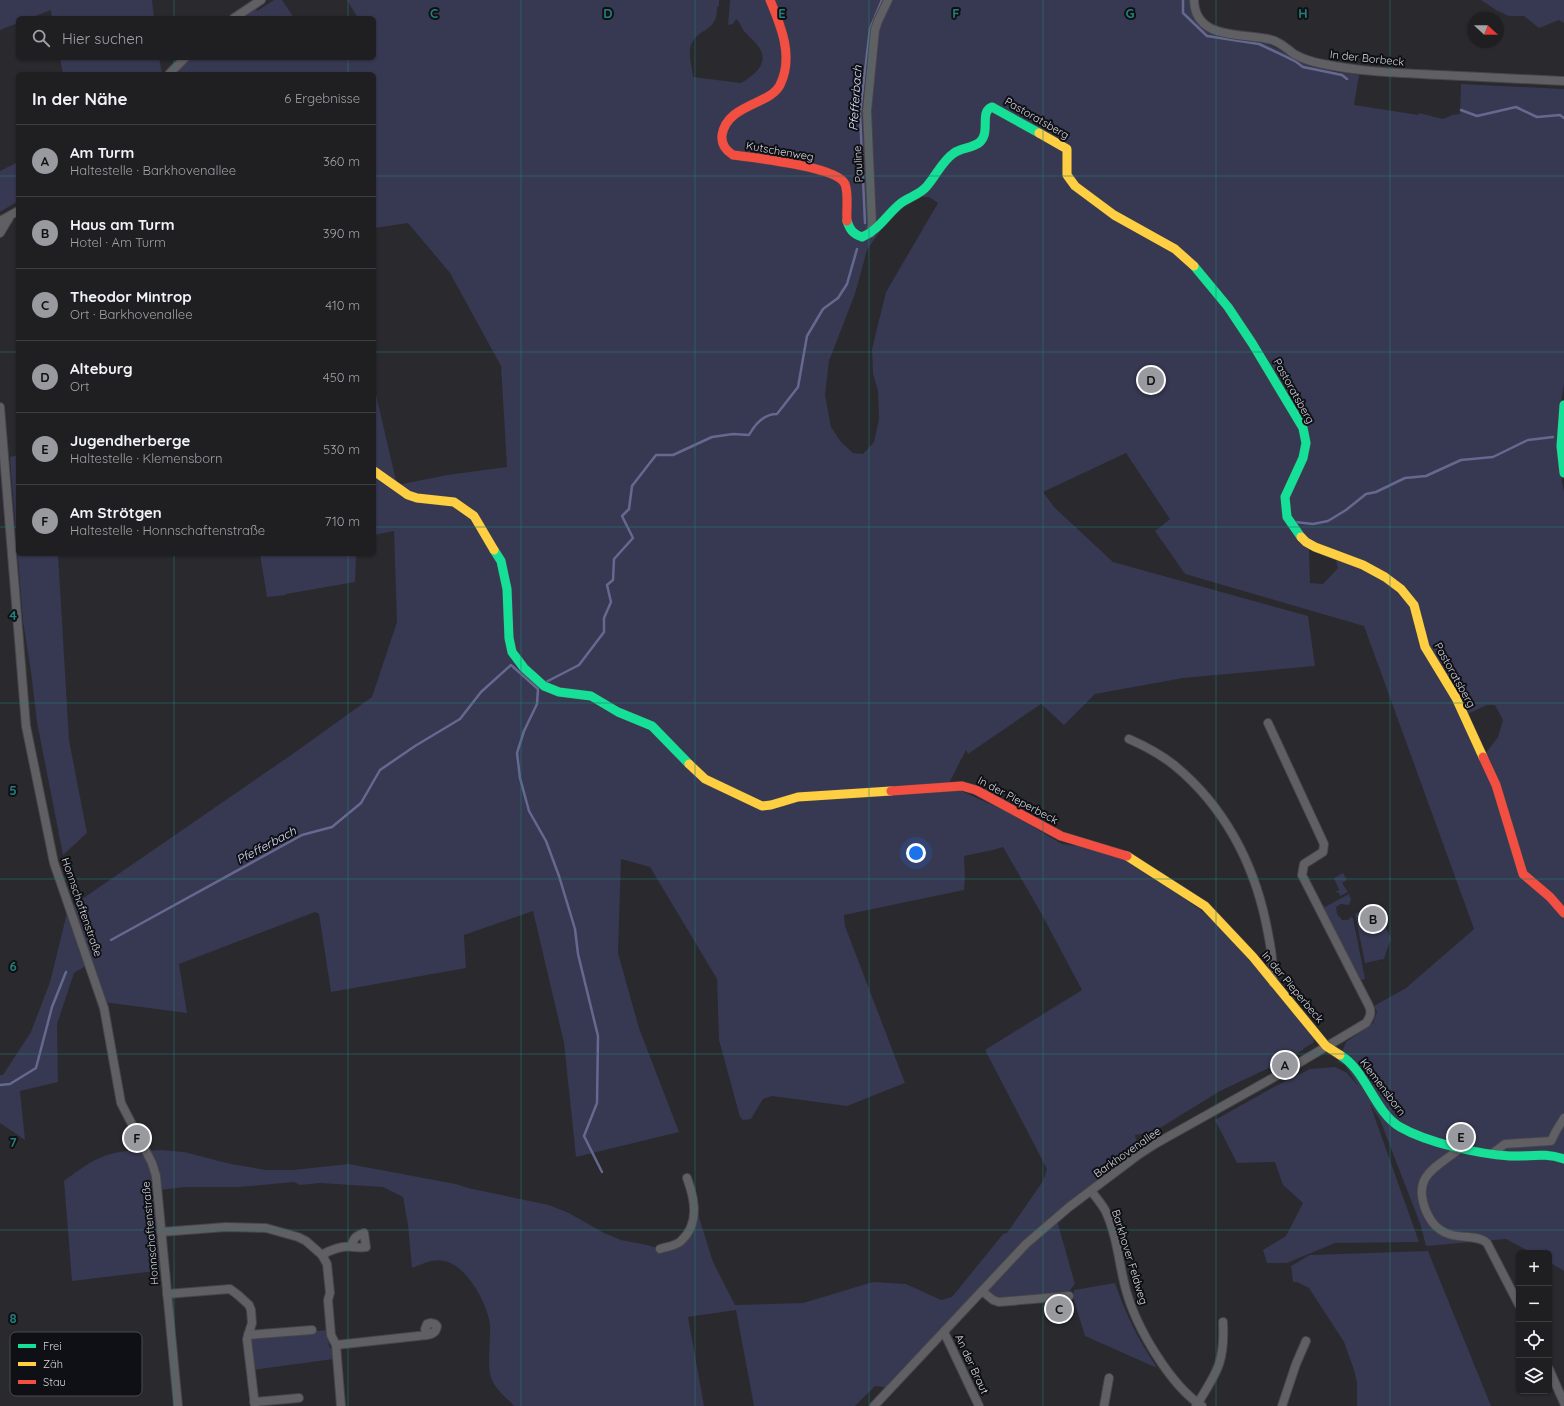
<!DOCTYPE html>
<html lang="de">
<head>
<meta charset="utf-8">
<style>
	body { margin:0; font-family:Quicksand,sans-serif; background:#2c2c2f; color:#f1f3f6 }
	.controls { position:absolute; right:12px; bottom:12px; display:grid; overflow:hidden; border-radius:6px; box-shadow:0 1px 3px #0004 }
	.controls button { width:36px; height:36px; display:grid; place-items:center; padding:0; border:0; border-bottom:1px solid #3c3d40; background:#1f1f22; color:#f1f3f6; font:20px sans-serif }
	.compass { position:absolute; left:1468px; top:12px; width:36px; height:36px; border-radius:50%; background:#1f1f22; box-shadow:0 1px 3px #0004; rotate:112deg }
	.you { position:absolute; left:916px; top:853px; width:14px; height:14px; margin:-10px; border:3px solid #fff; border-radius:50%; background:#1a73e8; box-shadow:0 0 0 6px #1a73e833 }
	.badge { display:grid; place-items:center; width:26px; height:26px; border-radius:50%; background:#9999a0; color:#111; font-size:13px; font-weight:700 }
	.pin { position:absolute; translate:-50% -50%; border:2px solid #fff; box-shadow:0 1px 4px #0006 }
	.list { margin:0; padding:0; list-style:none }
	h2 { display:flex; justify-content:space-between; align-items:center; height:52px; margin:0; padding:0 16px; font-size:17px }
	h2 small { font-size:13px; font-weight:400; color:#a1a2a5 }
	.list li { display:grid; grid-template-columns:26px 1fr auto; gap:12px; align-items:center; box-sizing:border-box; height:72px; padding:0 16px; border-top:1px solid #3c3d40 }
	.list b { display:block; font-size:15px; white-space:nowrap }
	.list p { margin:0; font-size:13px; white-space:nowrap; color:#a1a2a5 }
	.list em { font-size:13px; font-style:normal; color:#a1a2a5 }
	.icon { flex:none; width:22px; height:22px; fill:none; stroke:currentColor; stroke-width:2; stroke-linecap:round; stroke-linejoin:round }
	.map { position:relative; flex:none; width:1564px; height:1406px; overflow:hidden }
	.search { position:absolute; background:#1f1f22; box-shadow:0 1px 3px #0004; left:16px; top:16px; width:360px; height:44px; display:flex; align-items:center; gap:10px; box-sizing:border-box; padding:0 14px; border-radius:6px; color:#a1a2a5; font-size:15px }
	.panel { position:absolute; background:#1f1f22; box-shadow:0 1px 3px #0004; left:16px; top:72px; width:360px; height:484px; border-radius:6px }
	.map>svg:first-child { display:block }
	.green { fill:#373851; fill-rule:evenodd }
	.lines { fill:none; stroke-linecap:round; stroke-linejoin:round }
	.stream { stroke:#66698f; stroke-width:2.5 }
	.street-casing { stroke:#45454a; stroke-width:10 }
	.fast-casing { stroke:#45454a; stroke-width:10 }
	.slow-casing { stroke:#45454a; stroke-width:10 }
	.jam-casing { stroke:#45454a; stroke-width:10 }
	.street { stroke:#5f5f64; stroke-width:8 }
	.fast { stroke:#16e098; stroke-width:9 }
	.slow { stroke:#ffcf43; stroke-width:9 }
	.jam { stroke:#f24e42; stroke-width:9 }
	.grid { fill:none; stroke:#238079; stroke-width:1; stroke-opacity:0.55 }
	.labels { text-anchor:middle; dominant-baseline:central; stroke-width:4; stroke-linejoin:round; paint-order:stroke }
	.street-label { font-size:11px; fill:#d5d6dd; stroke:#0f1015 }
	.water-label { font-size:12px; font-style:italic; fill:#dfe2fe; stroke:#0f1015 }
	.key { fill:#0f1015; stroke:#4a4b51; stroke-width:1 }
	.key-label { font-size:11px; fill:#d5d6dd }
	.grid-label { font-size:13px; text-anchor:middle; font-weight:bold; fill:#238079; stroke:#0f1015; stroke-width:4; stroke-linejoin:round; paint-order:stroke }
</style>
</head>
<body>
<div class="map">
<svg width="1564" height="1406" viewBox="0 0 1564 1406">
	<rect width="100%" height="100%" fill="#29292e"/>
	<g class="green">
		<path d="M0 0H152L154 18H52L51 10 30 18H18V23L0 30Z"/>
		<path d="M274 0H282L294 18H236L255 5 257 11Z"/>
		<path d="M347 0H719V6L717 7C718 33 697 28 691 45 688 54 692 68 693 77L741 83C752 76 769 65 760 49 756 42 750 38 745 32 741 28 741 23 736 19L733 24 728 25 730 0H1192L1191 10 1196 21 1208 31 1215 35 1265 43 1305 63 1336 72 1359 75 1354 105 1419 115V113L1443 119 1452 115 1460 114 1461 84 1564 89V384L1560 408 1557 454 1564 492V1271L1549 1262V1253H1532L1506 1239 1426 1246 1421 1226 1380 1120 1370 1104 1419 1242 1335 1243 1287 1263H1267L1263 1250 1286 1236 1303 1203 1283 1185 1275 1162 1237 1163 1215 1120 1272 1088 1310 1069 1335 1067 1347 1073 1359 1087 1345 1065 1338 1062 1346 1042 1373 1023 1377 1012 1374 1006 1406 988 1474 929 1364 626 1185 574 1155 531 1170 519 1126 453 1043 492 1054 507 1113 562 1308 616 1315 666 1183 678 1095 694 1064 725 1041 704 968 754 966 750 948 785 1008 812 1062 844 1078 846 1116 855 1176 893 1202 911 1225 932 1315 1036 1313 1043 1304 1048 1303 1050 1271 1067 1220 1091 1152 1133 1135 1135 1139 1153 1055 1219 1058 1224 1075 1284 1066 1295 1000 1301 984 1291 890 1388 875 1386 855 1406H754L736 1310 688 1317 704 1406H514C507 1398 496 1390 492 1380 486 1367 491 1340 490 1325 488 1305 467 1265 444 1261 434 1258 422 1264 412 1268L408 1225 403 1197 383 1187 320 1183 300 1185 294 1182 240 1187H185L160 1190 147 1151 161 1150 184 1152 231 1164 266 1170H293L349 1164 456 1184 468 1188 549 1205 569 1213 604 1233 621 1240 647 1245 660 1249 676 1245 692 1227 698 1214 713 1262 735 1305 803 1303 873 1282 906 1284 941 1300 952 1297 1003 1234 1007 1233 1043 1181 1047 1169 985 1050 1082 990 1041 913 1003 847 993 850 964 856 965 877 964 890 844 915 845 926 905 1083 847 1106 772 1096 763 1099 751 1119 743 1120 740 1117 719 1040 717 979 650 867 621 859 618 953 639 1028 679 1132 576 1157 564 1043 533 911 464 935 466 968 331 992 319 914 315 912 179 964 187 1013 103 1002 69 908 294 753 372 697 397 622 394 531 374 535V386L397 485 447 475 507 467 501 366 450 273 408 223 374 228V74H170L186 58H374V18H358ZM918 197H929L938 203 886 292 872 349 873 374 878 391 879 419 874 442 863 454 853 453 841 442 831 427 825 395 829 361 855 294 867 250 891 215ZM1309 547 1334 552 1338 568 1323 584 1310 583ZM1487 705H1495L1503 720 1498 737 1482 758 1461 717Z"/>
		<path d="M1481 0H1564V23L1559 20 1539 28 1524 16H1509L1496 10Z"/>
		<path d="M60 58H159L162 74H63Z"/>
		<path d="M18 162V201L0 212V171Z"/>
		<path d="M18 455V554H58L69 740 87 833 63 855 37 722 31 672 23 621 10 457Z"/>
		<path d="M260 554H356L355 582 286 594V595L267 597Z"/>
		<path d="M1343 873 1347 880 1342 883 1348 892 1340 896 1339 893 1335 892 1339 890 1334 878Z"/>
		<path d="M1349 894 1351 899 1349 905 1341 904 1336 907 1337 914 1342 920H1348L1351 917 1353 918 1365 979 1361 980 1323 908Z"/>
		<path d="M1369 907H1375L1391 938 1384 959 1365 963 1355 914Z"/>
		<path d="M68 909 89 964 74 973 57 1024 58 1082 20 1091 25 1140 0 1123V1075H3L31 1032 50 982Z"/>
		<path d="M144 1150 151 1164 164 1270 72 1281 64 1181C95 1158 105 1151 144 1150Z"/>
		<path d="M1428 1251 1491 1406H1357V1383L1354 1370 1344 1342 1309 1288 1297 1282H1293L1291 1266 1310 1255Z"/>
		<path d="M1115 1283C1126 1315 1138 1339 1157 1368L1085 1336 1073 1297 1074 1290Z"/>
		<path d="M328 1330 329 1346 333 1351 334 1359 252 1370 249 1337Z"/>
	</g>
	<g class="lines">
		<g class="stream">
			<path d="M1183 0V13L1207 36 1259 44 1295 61 1303 67 1342 75 1347 79"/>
			<path d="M1461 110 1477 116 1516 107 1537 117 1560 115 1564 118"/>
			<path d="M865 223 860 113 870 29 882 0"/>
			<path d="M1295 522 1313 524 1328 521 1346 510 1366 494 1376 492 1405 478 1426 476 1461 460 1493 457 1528 440 1553 437"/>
			<path d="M546 682 579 665 604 632V618L611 602 607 585 613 580 614 559 633 538 622 516 629 509 632 486 656 455H673L712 437 733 434 749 435C755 424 763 414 777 414L798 387 807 336 823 309 838 298 847 284 857 249"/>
			<path d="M111 940 302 835 332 827 361 803 380 770 415 746 460 719 481 692 511 665 538 689 537 704 524 731 517 753 520 778 529 811 546 841 559 876 575 929 578 954 598 1036 597 1103 584 1136 602 1172"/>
			<path d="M0 1085 10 1084 36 1068 52 1007 66 972"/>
		</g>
		<defs>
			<g id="street">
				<path d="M1194 0C1195 40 1241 33 1268 39 1279 41 1286 48 1294 54 1303 59 1312 62 1323 64 1361 72 1401 73 1440 75 1481 77 1523 79 1564 81"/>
				<path d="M234 18 261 0"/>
				<path d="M169 74 185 58"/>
				<path d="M0 221 18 211"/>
				<path d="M0 233 9 218"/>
				<path d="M871 233 872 224 867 111 875 30 878 21 888 0"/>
				<path d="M0 407 26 726 54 863 104 1008 121 1103 152 1163 156 1176 178 1406"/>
				<path d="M1129 739C1145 746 1160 754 1174 765 1223 805 1253 861 1266 923 1270 943 1274 962 1273 983"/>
				<path d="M1462 1147C1438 1167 1411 1174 1426 1211 1432 1224 1438 1231 1452 1235 1462 1238 1479 1235 1487 1243L1519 1305"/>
				<path d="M1493 1153 1505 1144 1551 1141 1556 1131 1564 1118"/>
				<path d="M1091 1191C1096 1197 1101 1203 1105 1210 1117 1234 1119 1265 1126 1290 1136 1327 1170 1385 1202 1406"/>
				<path d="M161 1232 226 1227 266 1228 298 1237 306 1241 322 1255 327 1264 330 1293 328 1300 331 1335 336 1345 341 1406"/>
				<path d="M660 1249C666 1247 676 1246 681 1241 700 1224 695 1199 687 1178"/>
				<path d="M322 1255C330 1250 343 1245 353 1247 357 1247 361 1248 366 1247L364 1233C356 1236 353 1238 352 1246"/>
				<path d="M982 1291 993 1300 999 1302 1069 1296"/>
				<path d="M167 1294 230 1289 238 1295 249 1305 251 1310 252 1323 247 1339 255 1406"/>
				<path d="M944 1332 979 1406"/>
				<path d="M248 1335 312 1330"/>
				<path d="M336 1345 418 1336C426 1335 436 1336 437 1326L435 1324 430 1323 427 1324 425 1329 428 1333 431 1334"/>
				<path d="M1549 1369 1564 1403"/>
				<path d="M254 1402 299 1398"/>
				<path d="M874 1406 1026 1244 1069 1207 1138 1155 1155 1144 1287 1070 1366 1023C1370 1017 1372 1013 1369 1006L1302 875 1304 864 1323 852 1324 844 1268 723"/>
				<path d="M1104 1406 1109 1378"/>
				<path d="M1196 1406C1217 1372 1225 1363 1223 1322"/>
				<path d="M1282 1406 1296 1364 1306 1341"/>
			</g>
			<g id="fast">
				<path d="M847 221C850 230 853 234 862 237 879 230 887 214 901 203 909 197 921 194 927 186 936 176 942 161 954 153 961 148 973 148 980 142 991 131 979 112 992 107L1039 133"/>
				<path d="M1194 266 1228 307 1252 343 1303 428 1306 443 1303 458 1285 497 1287 517 1301 537"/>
				<path d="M1564 405 1561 446 1564 473"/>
				<path d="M494 550 501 561 507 589 509 638 512 652 524 668 544 686 559 692 591 696 618 712 652 726 689 764"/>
				<path d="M1340 1055C1366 1070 1375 1113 1400 1127 1428 1143 1478 1154 1510 1156 1529 1157 1544 1152 1564 1159"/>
			</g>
			<g id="slow">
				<path d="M1039 133 1067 149V175L1075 186 1114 215 1175 249 1194 266"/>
				<path d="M374 471 408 495 417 498 454 502 474 516 494 550"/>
				<path d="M1301 537 1306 542 1315 547 1363 565 1385 577 1401 589 1414 605 1425 647 1456 698 1483 757"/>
				<path d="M689 764 705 779 762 806 771 805 798 797 891 791"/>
				<path d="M1127 856 1205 906 1253 957 1326 1046 1340 1055"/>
			</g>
			<g id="jam">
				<path d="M770 0C781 26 794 57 780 85 770 105 727 104 722 135 721 144 725 150 733 155 753 158 837 166 845 184 849 195 846 209 847 221"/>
				<path d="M1483 757 1496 785 1523 874 1550 897 1564 913"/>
				<path d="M891 791 962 786 976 790 1061 836 1127 856"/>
			</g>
		</defs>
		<use href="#street" class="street-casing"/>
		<use href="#fast" class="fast-casing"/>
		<use href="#slow" class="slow-casing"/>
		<use href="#jam" class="jam-casing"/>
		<use href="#street" class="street"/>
		<use href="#fast" class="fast"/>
		<use href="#slow" class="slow"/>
		<use href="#jam" class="jam"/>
	</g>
	<path class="grid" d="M174 0V18M348 0V18M521 0V1406M695 0V1406M869 0V1406M1043 0V1406M1216 0V1406M1390 0V1406M174 58V74M348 58V74M0 176H18M374 176H1564M0 352H18M374 352H1564M0 527H18M374 527H1564M174 554V1406M348 554V1406M0 703H1564M0 879H1564M0 1054H1564M0 1230H1564"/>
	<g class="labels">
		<g class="street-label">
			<text transform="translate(1367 58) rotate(6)">In der Borbeck</text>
			<text transform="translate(1037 118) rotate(30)">Pastoratsberg</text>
			<text transform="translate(780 151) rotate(10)">Kutschenweg</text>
			<text transform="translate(858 164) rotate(-93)">Pauline</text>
			<text transform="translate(1294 391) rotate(61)">Pastoratsberg</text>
			<text transform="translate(1455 675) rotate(61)">Pastoratsberg</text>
			<text transform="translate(1018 800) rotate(28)">In der Pieperbeck</text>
			<text transform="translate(82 907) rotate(71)">Honnschaftenstraße</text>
			<text transform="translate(1293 987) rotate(50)">In der Pieperbeck</text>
			<text transform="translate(1383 1087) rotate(53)">Klemensborn</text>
			<text transform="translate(1127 1152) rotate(-35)">Barkhovenallee</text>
			<text transform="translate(150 1233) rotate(-95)">Honnschaftenstraße</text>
			<text transform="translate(1130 1257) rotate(73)">Barkhover Feldweg</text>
			<text transform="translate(972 1364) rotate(65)">An der Braut</text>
		</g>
		<g class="water-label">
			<text transform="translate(855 98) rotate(-86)">Pfefferbach</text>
			<text transform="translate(266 845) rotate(-28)">Pfefferbach</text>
		</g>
	</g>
	<rect x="10" y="1332" width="132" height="64" rx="6" class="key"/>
	<rect x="18" y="1344" width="18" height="4" fill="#16e098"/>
	<rect x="18" y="1362" width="18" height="4" fill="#ffcf43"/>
	<rect x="18" y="1380" width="18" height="4" fill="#f24e42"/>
	<g class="key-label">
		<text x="43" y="1350">Frei</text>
		<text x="43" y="1368">Zäh</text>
		<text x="43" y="1386">Stau</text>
	</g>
	<g class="grid-label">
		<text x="434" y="18">C</text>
		<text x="608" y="18">D</text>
		<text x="782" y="18">E</text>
		<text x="956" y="18">F</text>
		<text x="1130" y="18">G</text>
		<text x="1303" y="18">H</text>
		<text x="13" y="620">4</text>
		<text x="13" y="795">5</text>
		<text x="13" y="971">6</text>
		<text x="13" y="1147">7</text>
		<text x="13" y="1323">8</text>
	</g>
</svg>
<div class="controls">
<button>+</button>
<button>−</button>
<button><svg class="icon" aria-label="locate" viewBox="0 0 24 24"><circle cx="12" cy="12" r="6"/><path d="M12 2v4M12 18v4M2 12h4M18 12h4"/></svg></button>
<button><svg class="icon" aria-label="layers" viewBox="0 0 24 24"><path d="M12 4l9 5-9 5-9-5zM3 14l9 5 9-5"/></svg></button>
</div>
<svg class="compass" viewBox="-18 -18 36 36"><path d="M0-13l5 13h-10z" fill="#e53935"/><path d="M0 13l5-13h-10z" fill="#a1a2a5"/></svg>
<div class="you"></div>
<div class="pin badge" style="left:1285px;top:1065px">A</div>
<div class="pin badge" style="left:1373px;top:919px">B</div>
<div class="pin badge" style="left:1059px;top:1309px">C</div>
<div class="pin badge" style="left:1151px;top:380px">D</div>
<div class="pin badge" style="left:1461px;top:1137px">E</div>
<div class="pin badge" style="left:137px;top:1138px">F</div>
<div class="search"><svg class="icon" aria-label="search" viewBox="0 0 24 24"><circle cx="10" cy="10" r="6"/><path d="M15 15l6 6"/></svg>Hier suchen</div>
<section class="panel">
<h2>In der Nähe<small>6 Ergebnisse</small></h2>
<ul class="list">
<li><span class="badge">A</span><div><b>Am Turm</b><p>Haltestelle · Barkhovenallee</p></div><em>360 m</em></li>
<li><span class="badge">B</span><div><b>Haus am Turm</b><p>Hotel · Am Turm</p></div><em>390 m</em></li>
<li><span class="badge">C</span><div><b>Theodor Mintrop</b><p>Ort · Barkhovenallee</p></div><em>410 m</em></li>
<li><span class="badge">D</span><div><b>Alteburg</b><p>Ort</p></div><em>450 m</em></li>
<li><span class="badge">E</span><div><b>Jugendherberge</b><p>Haltestelle · Klemensborn</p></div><em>530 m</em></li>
<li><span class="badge">F</span><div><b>Am Strötgen</b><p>Haltestelle · Honnschaftenstraße</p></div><em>710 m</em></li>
</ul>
</section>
</div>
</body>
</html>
